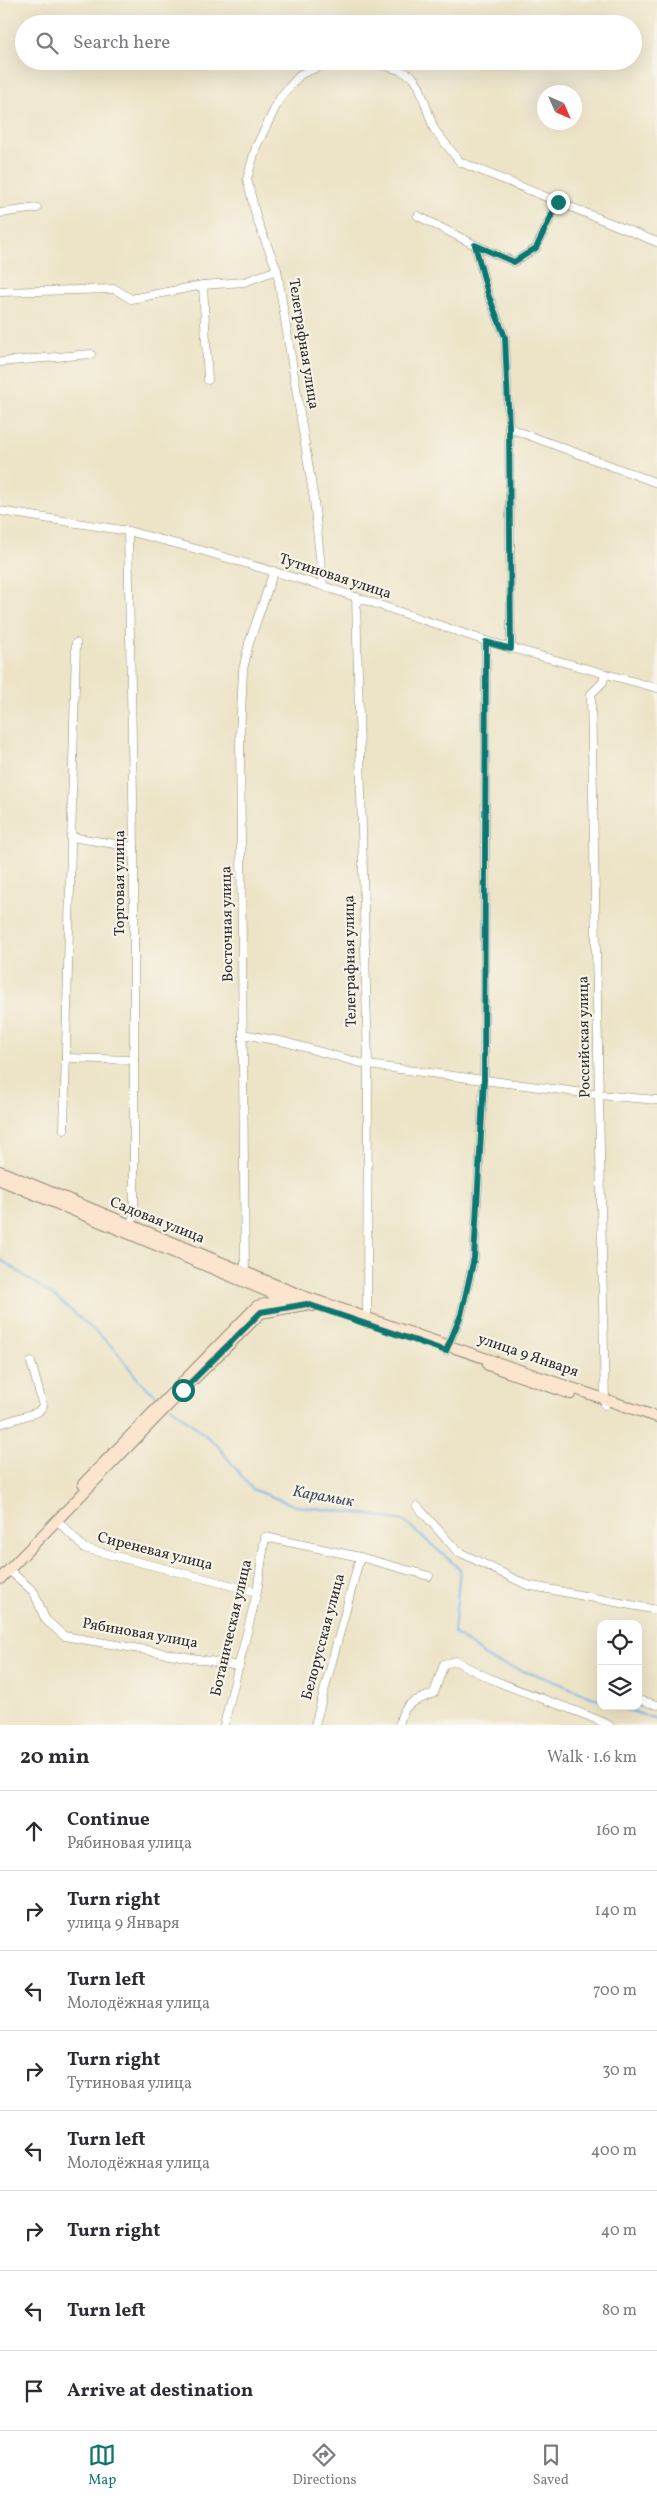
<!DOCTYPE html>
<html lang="en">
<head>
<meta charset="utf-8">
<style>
	body { margin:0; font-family:Vollkorn,serif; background:#f7f7f7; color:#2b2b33 }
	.controls { position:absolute; right:15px; bottom:15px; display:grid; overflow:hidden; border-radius:10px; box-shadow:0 5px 20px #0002 }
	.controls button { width:45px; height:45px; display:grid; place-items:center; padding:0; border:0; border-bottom:1px solid #e1e1e2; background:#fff; color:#2b2b33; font:25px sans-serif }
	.compass { position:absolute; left:537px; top:85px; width:45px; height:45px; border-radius:50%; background:#fff; box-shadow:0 5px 20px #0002; rotate:135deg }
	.stop { position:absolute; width:15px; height:15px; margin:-11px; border:4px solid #0f766e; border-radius:50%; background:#fff }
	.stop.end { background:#0f766e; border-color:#fff; box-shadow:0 1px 5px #0008 }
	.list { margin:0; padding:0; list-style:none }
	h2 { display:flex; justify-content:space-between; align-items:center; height:65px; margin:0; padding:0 20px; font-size:21px }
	h2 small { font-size:16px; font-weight:400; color:#7c7c81 }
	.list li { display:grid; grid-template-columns:32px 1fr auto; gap:15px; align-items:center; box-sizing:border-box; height:80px; padding:0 20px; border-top:1px solid #e1e1e2 }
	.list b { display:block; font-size:19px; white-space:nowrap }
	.list p { margin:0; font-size:16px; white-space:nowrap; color:#7c7c81 }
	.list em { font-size:16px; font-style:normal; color:#7c7c81 }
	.icon { flex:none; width:28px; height:28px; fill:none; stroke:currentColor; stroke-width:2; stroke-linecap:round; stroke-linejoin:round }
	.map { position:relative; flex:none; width:657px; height:1725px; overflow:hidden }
	.search { position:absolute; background:#fff; box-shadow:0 5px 20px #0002; left:15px; right:15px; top:15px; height:55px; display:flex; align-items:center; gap:12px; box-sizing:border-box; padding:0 18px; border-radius:28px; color:#7c7c81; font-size:19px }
	.sheet { height:705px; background:#fff }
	nav { display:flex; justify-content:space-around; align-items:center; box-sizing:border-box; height:70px; border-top:1px solid #e1e1e2; background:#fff; font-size:14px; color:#7c7c81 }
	nav a { display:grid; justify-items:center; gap:2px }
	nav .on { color:#0f766e }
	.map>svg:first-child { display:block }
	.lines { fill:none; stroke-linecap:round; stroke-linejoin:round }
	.stream { stroke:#76b5e9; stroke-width:2 }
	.street-casing { stroke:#8c8879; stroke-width:9 }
	.secondary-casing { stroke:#8c8879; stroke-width:12 }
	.street { stroke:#fff; stroke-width:8 }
	.secondary { stroke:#fce5cf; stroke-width:10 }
	.route { stroke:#0f766e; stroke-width:6 }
	.labels { text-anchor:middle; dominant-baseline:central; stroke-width:4.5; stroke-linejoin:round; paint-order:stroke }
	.street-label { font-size:15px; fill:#2b2b2b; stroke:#f7f3e8 }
	.water-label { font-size:16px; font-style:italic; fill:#425464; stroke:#f7f3e8 }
</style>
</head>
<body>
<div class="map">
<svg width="657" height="1725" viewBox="0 0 657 1725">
	<rect width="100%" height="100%" fill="#f7f3e8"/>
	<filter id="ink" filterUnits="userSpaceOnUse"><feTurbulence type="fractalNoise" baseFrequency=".02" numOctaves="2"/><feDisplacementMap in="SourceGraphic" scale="10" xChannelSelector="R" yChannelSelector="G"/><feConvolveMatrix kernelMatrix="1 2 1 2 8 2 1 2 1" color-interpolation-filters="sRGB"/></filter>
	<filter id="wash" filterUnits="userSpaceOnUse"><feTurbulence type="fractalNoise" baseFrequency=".0096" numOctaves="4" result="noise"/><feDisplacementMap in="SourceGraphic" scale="20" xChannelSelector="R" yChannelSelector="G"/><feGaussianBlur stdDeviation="1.12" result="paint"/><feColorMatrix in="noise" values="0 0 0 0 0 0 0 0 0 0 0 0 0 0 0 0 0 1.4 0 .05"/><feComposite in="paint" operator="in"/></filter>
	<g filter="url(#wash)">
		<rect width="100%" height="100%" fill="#ede4c7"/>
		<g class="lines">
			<g class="stream">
				<path d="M0 1259 59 1300 113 1347 141 1383 161 1399"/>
				<path d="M171 1407 217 1445 252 1489 296 1506 364 1514 404 1521 460 1569 454 1633 492 1661 548 1679 601 1701"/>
				<path d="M613 1706 657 1719"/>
			</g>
		</g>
	</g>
	<g filter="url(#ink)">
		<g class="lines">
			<defs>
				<g id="street">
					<path d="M369 61 399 70 412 76 419 86 434 129 460 162 657 242"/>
					<path d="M0 213 37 208"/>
					<path d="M418 216 475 245 514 262 536 248 558 202"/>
					<path d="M475 245 488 294 505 337 509 428 511 649"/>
					<path d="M203 285 208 380"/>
					<path d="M0 292 115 289 131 299 203 285 244 282 277 270"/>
					<path d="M0 362 91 354"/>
					<path d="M509 428 657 483"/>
					<path d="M0 511 128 531 200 550 323 586 486 641 657 688"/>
					<path d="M128 531 134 847V1215L130 1228"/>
					<path d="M323 586 314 500 277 270 257 220 247 179 256 147 281 96 301 74 333 61"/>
					<path d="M356 597 368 1065 367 1324"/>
					<path d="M71 837 134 847"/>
					<path d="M243 1034 285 1042 368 1065 600 1095 657 1100"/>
					<path d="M66 1058 134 1060"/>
					<path d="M64 1130 76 643"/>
					<path d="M245 1277 240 736 243 670 249 643 274 571"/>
					<path d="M446 1351 461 1315 474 1258 484 1080 486 641"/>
					<path d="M605 1405 591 694 603 682 605 674"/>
					<path d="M0 1424 38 1412 43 1406 31 1362"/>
					<path d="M417 1506 457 1551 527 1585 657 1610"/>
					<path d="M57 1520 84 1548 257 1592"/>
					<path d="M9 1570 34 1592 45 1619 64 1636 239 1666"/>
					<path d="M643 1701 657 1705"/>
					<path d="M224 1725 257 1592 265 1537 360 1557 429 1576"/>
					<path d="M315 1725 360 1557"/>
					<path d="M399 1725C405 1700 413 1703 434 1693L444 1664 456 1661C505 1690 558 1701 609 1725"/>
				</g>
				<g id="secondary">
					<path d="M0 1171 303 1296 657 1417"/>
					<path d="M0 1180 278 1296 313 1306"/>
					<path d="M488 1365 571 1394"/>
					<path d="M83 1484 257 1306 288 1299"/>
					<path d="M0 1579 183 1390 261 1313 304 1305"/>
				</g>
			</defs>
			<use href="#street" class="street-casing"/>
			<use href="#secondary" class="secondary-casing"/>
			<use href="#street" class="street"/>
			<use href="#secondary" class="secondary"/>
		</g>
	</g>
	<g class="lines" filter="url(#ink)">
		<path class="route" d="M183 1390 261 1312 307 1304 446 1351 461 1315 474 1258 484 1080 486 642 511 649 509 428 505 337 488 294 475 245 514 262 536 248 558 202"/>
	</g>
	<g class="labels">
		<g class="street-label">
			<text transform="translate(303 344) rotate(81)">Телеграфная улица</text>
			<text transform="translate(335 577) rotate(18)">Тутиновая улица</text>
			<text transform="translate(120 883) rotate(-90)">Торговая улица</text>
			<text transform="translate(228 924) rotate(-91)">Восточная улица</text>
			<text transform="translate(351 961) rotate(-91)">Телеграфная улица</text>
			<text transform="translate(585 1037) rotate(-91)">Российская улица</text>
			<text transform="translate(157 1221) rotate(22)">Садовая улица</text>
			<text transform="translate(528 1356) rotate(19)">улица 9 Января</text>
			<text transform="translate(155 1552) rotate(14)">Сиреневая улица</text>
			<text transform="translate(232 1628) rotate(-77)">Ботаническая улица</text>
			<text transform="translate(140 1634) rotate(10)">Рябиновая улица</text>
			<text transform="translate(324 1637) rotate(-75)">Белорусская улица</text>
		</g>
		<g class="water-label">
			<text transform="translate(323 1497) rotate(10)">Карамык</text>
		</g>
	</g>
</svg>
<div class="controls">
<button><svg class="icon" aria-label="locate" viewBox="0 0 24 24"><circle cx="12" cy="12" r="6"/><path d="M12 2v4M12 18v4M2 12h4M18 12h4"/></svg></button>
<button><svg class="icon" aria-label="layers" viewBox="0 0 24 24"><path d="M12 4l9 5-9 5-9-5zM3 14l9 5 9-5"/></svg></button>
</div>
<svg class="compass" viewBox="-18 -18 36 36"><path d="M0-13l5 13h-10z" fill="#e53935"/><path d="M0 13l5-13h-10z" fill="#7c7c81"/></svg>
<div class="stop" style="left:183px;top:1390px"></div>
<div class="stop end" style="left:558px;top:202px"></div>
<div class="search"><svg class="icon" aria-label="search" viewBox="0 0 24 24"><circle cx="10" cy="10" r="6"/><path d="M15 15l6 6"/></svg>Search here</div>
</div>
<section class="sheet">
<h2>20 min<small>Walk · 1.6 km</small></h2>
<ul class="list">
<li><svg class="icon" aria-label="ahead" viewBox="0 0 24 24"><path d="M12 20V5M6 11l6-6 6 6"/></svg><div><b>Continue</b><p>Рябиновая улица</p></div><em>160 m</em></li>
<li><svg class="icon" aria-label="right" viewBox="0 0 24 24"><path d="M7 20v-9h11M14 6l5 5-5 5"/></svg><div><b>Turn right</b><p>улица 9 Января</p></div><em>140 m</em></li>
<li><svg class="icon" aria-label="left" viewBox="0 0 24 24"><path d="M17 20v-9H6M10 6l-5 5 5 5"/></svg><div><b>Turn left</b><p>Молодёжная улица</p></div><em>700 m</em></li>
<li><svg class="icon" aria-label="right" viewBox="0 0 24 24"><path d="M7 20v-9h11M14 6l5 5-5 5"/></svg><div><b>Turn right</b><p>Тутиновая улица</p></div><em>30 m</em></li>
<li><svg class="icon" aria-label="left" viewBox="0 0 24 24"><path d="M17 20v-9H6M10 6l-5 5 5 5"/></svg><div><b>Turn left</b><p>Молодёжная улица</p></div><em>400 m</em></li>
<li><svg class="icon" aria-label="right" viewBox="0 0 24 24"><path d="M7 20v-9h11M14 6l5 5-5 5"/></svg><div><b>Turn right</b></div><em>40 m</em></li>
<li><svg class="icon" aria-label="left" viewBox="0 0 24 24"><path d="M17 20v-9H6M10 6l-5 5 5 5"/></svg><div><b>Turn left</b></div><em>80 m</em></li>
<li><svg class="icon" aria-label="arrive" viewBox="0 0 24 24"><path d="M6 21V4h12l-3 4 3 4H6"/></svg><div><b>Arrive at destination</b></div></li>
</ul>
</section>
<nav>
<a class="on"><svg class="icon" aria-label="map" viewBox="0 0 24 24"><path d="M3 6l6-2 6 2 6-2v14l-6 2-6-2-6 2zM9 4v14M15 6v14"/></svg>Map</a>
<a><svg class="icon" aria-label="directions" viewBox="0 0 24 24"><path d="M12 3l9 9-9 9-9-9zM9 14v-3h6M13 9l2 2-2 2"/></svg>Directions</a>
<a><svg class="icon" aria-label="saved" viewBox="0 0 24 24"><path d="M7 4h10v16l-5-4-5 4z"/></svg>Saved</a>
</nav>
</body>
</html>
